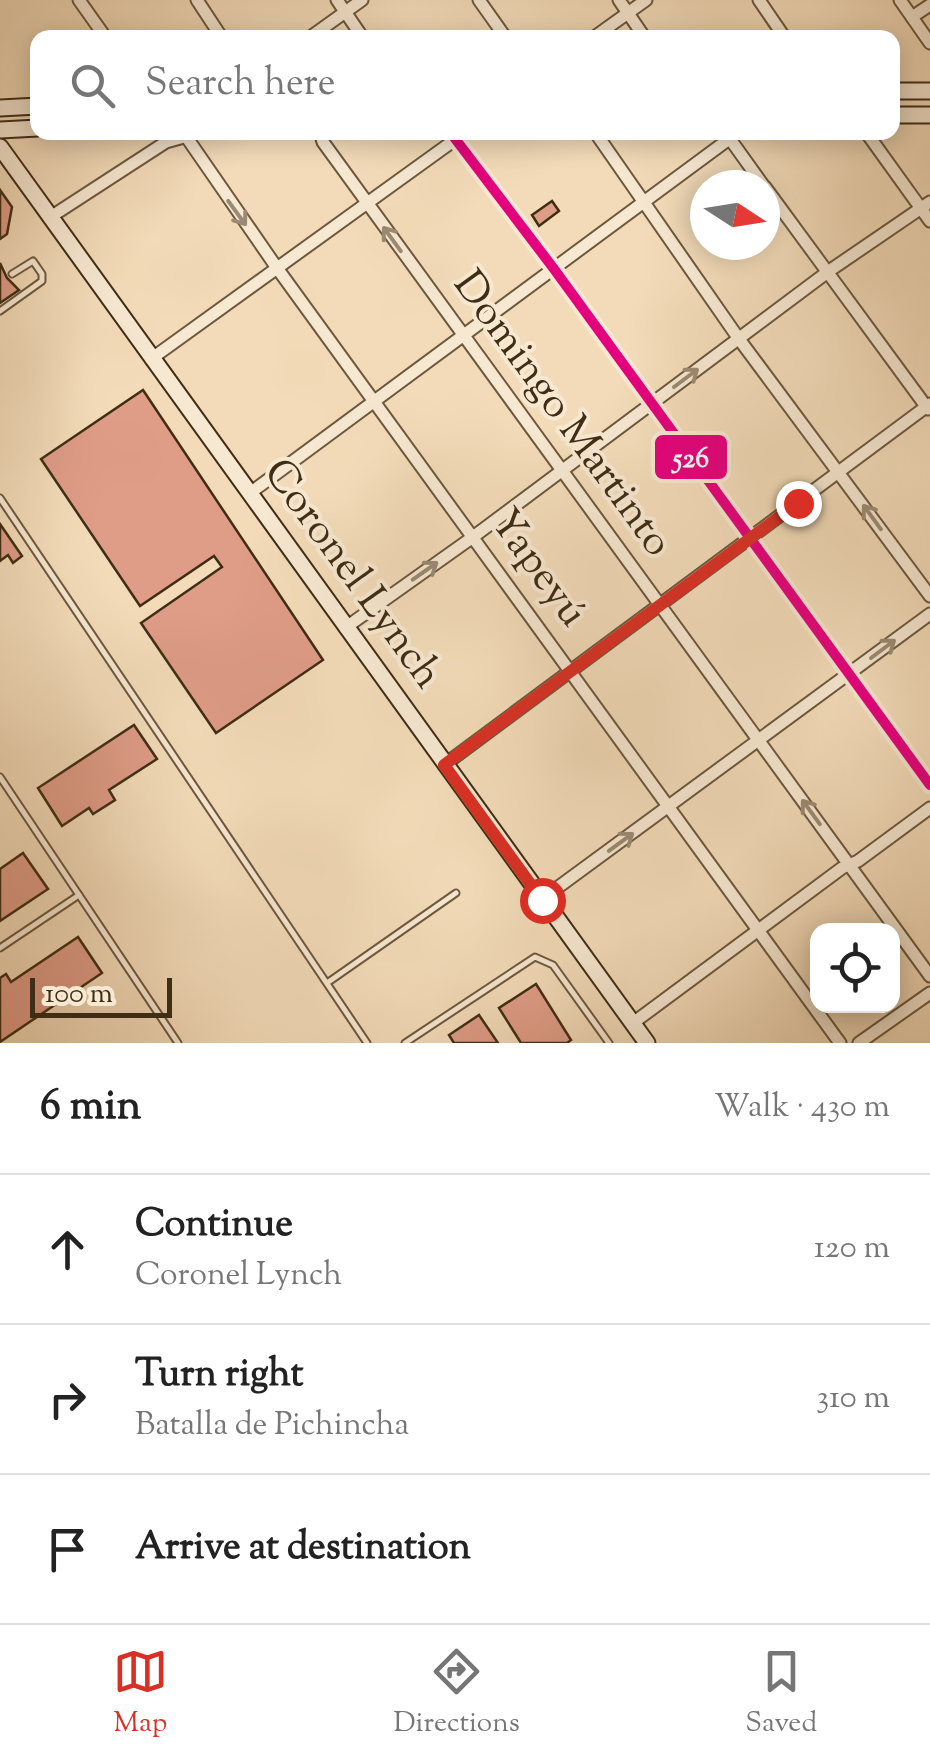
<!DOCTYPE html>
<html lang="en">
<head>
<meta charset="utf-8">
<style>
	body { margin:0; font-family:"Sorts Mill Goudy",serif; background:#f6f6f6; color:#222 }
	.controls { position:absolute; right:30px; bottom:30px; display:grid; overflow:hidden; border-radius:20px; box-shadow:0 5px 25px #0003 }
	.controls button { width:90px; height:90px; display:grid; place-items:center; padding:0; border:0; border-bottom:2px solid #e0e0e0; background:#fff; color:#222; font:50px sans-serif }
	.compass { position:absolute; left:690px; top:170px; width:90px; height:90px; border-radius:50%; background:#fff; box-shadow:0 5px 25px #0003; rotate:102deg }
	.scale { position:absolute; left:30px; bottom:25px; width:142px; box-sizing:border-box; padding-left:10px; border:5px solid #3f2d14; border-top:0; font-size:28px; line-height:35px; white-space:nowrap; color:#3f2d14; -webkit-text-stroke:8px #f7e8d2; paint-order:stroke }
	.stop { position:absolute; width:30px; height:30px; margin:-22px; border:8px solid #d93025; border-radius:50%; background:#fff }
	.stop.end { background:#d93025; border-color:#fff; box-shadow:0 2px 10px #0008 }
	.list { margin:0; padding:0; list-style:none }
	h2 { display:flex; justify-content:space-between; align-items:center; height:130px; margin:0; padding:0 40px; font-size:42px }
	h2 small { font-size:32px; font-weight:400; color:#767676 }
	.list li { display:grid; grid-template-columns:65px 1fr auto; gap:30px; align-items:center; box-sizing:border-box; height:150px; padding:0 40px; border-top:2px solid #e0e0e0 }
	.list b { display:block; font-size:38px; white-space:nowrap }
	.list p { margin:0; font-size:32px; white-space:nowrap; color:#767676 }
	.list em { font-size:32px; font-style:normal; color:#767676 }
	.icon { flex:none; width:55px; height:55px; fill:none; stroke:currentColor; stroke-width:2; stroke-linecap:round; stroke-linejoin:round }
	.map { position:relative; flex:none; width:930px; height:1043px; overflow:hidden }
	.search { position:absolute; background:#fff; box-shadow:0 5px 25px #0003; left:30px; right:30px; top:30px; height:110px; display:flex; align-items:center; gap:25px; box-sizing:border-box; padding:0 35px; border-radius:20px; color:#767676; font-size:38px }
	.sheet { height:580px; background:#fff }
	nav { display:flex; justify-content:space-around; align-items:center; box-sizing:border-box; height:140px; border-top:2px solid #e0e0e0; background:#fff; font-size:28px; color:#767676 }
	nav a { display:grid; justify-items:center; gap:5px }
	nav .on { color:#d93025 }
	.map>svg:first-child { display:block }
	.building { fill:#df9c87; stroke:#3f2d14; stroke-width:2.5 }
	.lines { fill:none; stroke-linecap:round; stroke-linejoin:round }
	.service-casing { stroke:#6c583d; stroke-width:9 }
	.minor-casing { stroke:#6c583d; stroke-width:15 }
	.secondary-casing { stroke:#3f2d14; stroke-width:19 }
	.service { stroke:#f7e8d2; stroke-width:5 }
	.minor { stroke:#f7e8d2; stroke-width:11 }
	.secondary { stroke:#f7e8d2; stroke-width:15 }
	.bus-1-casing { stroke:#f7e8d2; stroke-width:18 }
	.bus-1 { stroke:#e5007d; stroke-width:10 }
	.oneway { stroke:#9b8a73 }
	.route { stroke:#d93025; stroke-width:12 }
	.labels { text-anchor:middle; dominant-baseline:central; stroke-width:8; stroke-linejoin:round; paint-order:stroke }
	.street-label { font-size:42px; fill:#3f2d14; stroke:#f7e8d2 }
	.line-badge { stroke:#f7e8d2; stroke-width:4 }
	.badge-label { font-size:28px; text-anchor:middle; font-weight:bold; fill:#fff }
</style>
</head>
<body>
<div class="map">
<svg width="930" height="1043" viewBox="0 0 930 1043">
	<rect width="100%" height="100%" fill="#f3dbb9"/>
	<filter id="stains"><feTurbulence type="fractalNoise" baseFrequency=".002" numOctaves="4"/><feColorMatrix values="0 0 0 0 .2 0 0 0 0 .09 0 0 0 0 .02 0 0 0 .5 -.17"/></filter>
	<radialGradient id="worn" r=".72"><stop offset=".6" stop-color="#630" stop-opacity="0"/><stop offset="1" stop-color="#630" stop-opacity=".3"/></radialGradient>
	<g class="building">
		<path d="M0 190 12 207 7 234 0 239Z"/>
		<path d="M552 201 559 211 539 226 532 215Z"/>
		<path d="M0 263 7 278 19 290 0 303Z"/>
		<path d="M143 390 323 660 216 733 141 623 222 567 214 556 140 606 41 459Z"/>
		<path d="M0 524 22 556 13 563 8 555 0 561Z"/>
		<path d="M134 725 157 759 109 790 115 800 93 814 89 808 62 826 38 788Z"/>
		<path d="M23 853 48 889 0 921V869Z"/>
		<path d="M78 937 102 973 0 1042V978L6 974 11 982Z"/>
		<path d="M536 984 571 1040 567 1043H521L499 1008Z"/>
		<path d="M479 1015 498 1043H454L449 1035Z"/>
	</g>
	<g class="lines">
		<defs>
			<g id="service">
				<path d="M0 311 42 281V274L33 261 12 274"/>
				<path d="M0 498 367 1043"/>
				<path d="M0 777 178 1043"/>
				<path d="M0 948 79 895"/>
				<path d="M327 983 456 893"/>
				<path d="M405 1043 535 957 553 965 609 1043"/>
			</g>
			<g id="minor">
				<path d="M79 0 106 38"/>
				<path d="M197 0 222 38"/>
				<path d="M337 0 363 38"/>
				<path d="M479 0 506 38"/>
				<path d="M619 0 645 38"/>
				<path d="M759 0 785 38"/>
				<path d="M900 0 930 43"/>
				<path d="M912 17 930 5"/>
				<path d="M309 38 362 0"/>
				<path d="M593 38 646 0"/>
				<path d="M183 132 277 268 840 1043"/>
				<path d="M320 132 323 142 930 976"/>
				<path d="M450 132 554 269 930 785"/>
				<path d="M595 132 739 339 930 596"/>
				<path d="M725 132 763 185"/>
				<path d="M866 132 930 221"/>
				<path d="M765 187 928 409"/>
				<path d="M49 218 166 142 184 137"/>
				<path d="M151 359 456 139"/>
				<path d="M250 493 729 139"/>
				<path d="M345 628 473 537 829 271 930 202"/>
				<path d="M444 765 930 404"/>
				<path d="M542 899 930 614"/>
				<path d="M633 1023 842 868 858 861 930 808"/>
				<path d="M859 1043 930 993"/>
			</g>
			<g id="secondary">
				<path d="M892 91H930"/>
				<path d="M0 108 38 106"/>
				<path d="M892 115H930"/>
				<path d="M0 130 38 128"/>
				<path d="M0 147 647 1043"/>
			</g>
		</defs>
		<use href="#service" class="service-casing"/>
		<use href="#minor" class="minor-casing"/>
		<use href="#secondary" class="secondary-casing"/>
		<use href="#service" class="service"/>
		<use href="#minor" class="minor"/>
		<use href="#secondary" class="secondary"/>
		<defs>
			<path id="bus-1" d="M450 132 554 269 930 785"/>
		</defs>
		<use href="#bus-1" class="bus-1-casing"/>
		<use href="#bus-1" class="bus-1"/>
	</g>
	<defs><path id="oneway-shaft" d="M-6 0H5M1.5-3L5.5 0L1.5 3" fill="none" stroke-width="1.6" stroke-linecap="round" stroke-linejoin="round" transform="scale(2.5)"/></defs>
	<g class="oneway">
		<use href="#oneway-shaft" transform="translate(237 213) rotate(54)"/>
		<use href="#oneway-shaft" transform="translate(392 239) rotate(-126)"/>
		<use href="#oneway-shaft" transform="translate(686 378) rotate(-37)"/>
		<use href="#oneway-shaft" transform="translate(872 517) rotate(-126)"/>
		<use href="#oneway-shaft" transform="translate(425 571) rotate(-35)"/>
		<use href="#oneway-shaft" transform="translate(883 649) rotate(-37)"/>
		<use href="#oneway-shaft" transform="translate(811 812) rotate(-126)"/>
		<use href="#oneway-shaft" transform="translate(621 842) rotate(-36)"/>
	</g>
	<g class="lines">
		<path class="route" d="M542 900 444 765 798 503"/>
	</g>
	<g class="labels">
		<g class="street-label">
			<text transform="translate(561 415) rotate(54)">Domingo Martinto</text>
			<text transform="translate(537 569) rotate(54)">Yapeyú</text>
			<text transform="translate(351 575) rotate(54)">Coronel Lynch</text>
		</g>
	</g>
	<rect class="line-badge" x="653" y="433" width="76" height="48" rx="10" fill="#e5007d"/>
	<g class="badge-label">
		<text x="691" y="467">526</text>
	</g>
	<rect width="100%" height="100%" filter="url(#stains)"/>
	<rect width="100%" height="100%" fill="url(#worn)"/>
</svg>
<div class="controls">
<button><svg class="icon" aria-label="locate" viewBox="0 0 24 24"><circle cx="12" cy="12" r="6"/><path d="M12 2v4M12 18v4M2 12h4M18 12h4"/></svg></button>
</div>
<svg class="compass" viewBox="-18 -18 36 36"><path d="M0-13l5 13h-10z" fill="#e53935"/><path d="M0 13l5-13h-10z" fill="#767676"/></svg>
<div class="scale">100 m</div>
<div class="stop" style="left:542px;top:900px"></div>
<div class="stop end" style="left:798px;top:503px"></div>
<div class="search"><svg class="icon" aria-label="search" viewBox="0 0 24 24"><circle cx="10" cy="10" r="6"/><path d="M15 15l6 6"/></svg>Search here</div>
</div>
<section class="sheet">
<h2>6 min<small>Walk · 430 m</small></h2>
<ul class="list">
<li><svg class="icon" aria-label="ahead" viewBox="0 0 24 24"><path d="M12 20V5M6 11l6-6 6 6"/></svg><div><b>Continue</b><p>Coronel Lynch</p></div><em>120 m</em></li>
<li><svg class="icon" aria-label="right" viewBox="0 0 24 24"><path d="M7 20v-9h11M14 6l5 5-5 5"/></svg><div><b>Turn right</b><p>Batalla de Pichincha</p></div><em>310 m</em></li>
<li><svg class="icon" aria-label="arrive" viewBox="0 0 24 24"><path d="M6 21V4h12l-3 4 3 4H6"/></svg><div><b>Arrive at destination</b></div></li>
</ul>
</section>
<nav>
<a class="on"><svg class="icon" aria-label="map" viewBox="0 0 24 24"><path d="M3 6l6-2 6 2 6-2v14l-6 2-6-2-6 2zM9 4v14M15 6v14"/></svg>Map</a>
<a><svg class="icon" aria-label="directions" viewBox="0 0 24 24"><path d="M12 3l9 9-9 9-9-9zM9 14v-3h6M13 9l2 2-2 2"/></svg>Directions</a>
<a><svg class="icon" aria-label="saved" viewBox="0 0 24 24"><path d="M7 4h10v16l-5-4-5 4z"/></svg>Saved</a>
</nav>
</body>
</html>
